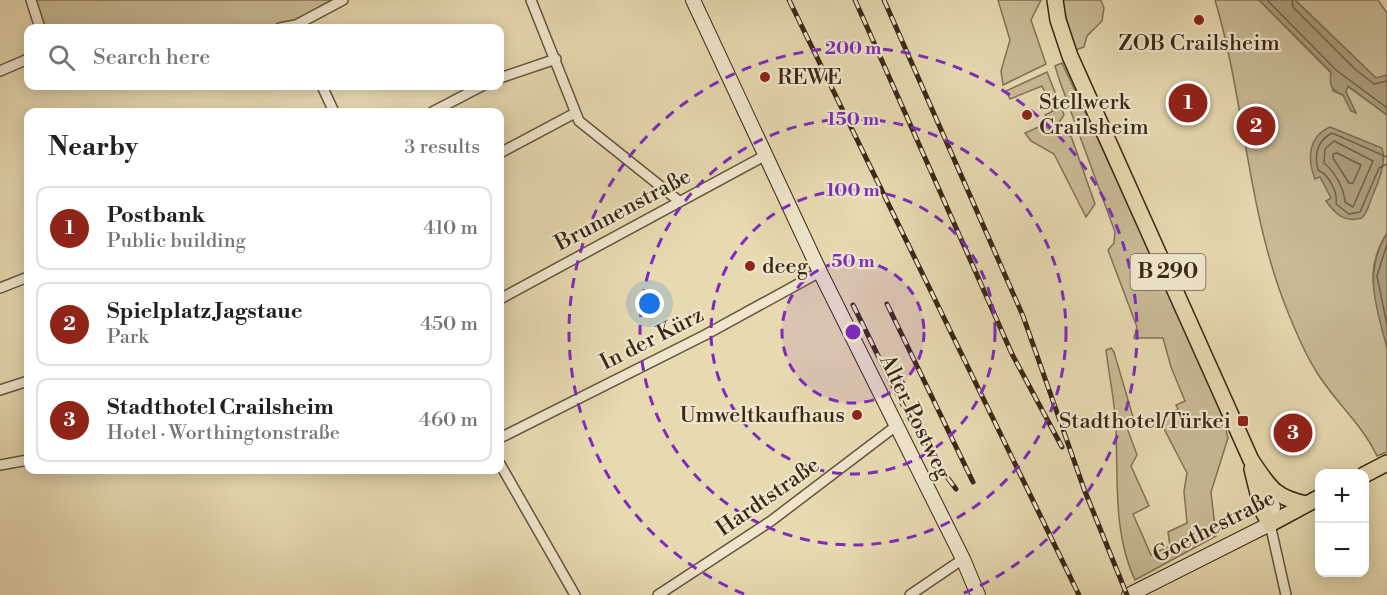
<!DOCTYPE html>
<html lang="en">
<head>
<meta charset="utf-8">
<style>
	body { margin:0; font-family:"Libre Bodoni",serif; background:#f2f2f2; color:#202124 }
	.controls { position:absolute; right:18px; bottom:18px; display:grid; overflow:hidden; border-radius:12px; box-shadow:0 3px 15px #0003 }
	.controls button { width:54px; height:54px; display:grid; place-items:center; padding:0; border:0; border-bottom:2px solid #e0e0e0; background:#fff; color:#202124; font:30px sans-serif }
	.you { position:absolute; left:650px; top:304px; width:21px; height:21px; margin:-15px; border:4px solid #fff; border-radius:50%; background:#1a73e8; box-shadow:0 0 0 9px #1a73e833 }
	.badge { display:grid; place-items:center; width:39px; height:39px; border-radius:50%; background:#8f2418; color:#fff; font-size:20px; font-weight:700 }
	.pin { position:absolute; translate:-50% -50%; border:3px solid #fff; box-shadow:0 2px 6px #0006 }
	.list { margin:0; padding:0; list-style:none }
	h2 { display:flex; justify-content:space-between; align-items:center; height:78px; margin:0; padding:0 24px; font-size:26px }
	h2 small { font-size:20px; font-weight:400; color:#757577 }
	.list li { display:grid; grid-template-columns:39px 1fr auto; gap:18px; align-items:center; box-sizing:border-box; height:84px; margin:0 12px 12px; padding:0 12px; border:2px solid #e0e0e0; border-radius:12px }
	.list b { display:block; font-size:22px; white-space:nowrap }
	.list p { margin:0; font-size:20px; white-space:nowrap; color:#757577 }
	.list em { font-size:20px; font-style:normal; color:#757577 }
	.icon { flex:none; width:33px; height:33px; fill:none; stroke:currentColor; stroke-width:2; stroke-linecap:round; stroke-linejoin:round }
	.map { position:relative; flex:none; width:1387px; height:595px; overflow:hidden }
	.search { position:absolute; background:#fff; box-shadow:0 3px 15px #0003; left:24px; top:24px; width:480px; height:66px; display:flex; align-items:center; gap:15px; box-sizing:border-box; padding:0 21px; border-radius:12px; color:#757577; font-size:22px }
	.panel { position:absolute; background:#fff; box-shadow:0 3px 15px #0003; left:24px; top:108px; width:480px; height:366px; border-radius:12px }
	.map>svg:first-child { display:block }
	.green { fill:#c9bb96; stroke:#817256; stroke-width:1.5 }
	.water { fill:#ac9d7c; stroke:#7e6e54; stroke-width:1.5 }
	.lines { fill:none; stroke-linecap:round; stroke-linejoin:round }
	.shore { stroke:#72624a; stroke-width:1.5 }
	.street-casing { stroke:#64543d; stroke-width:12 }
	.secondary-casing { stroke:#392817; stroke-width:16 }
	.primary-casing { stroke:#392817; stroke-width:18 }
	.street { stroke:#efe6cc; stroke-width:9 }
	.secondary { stroke:#efe6cc; stroke-width:14 }
	.primary { stroke:#e7d9b0; stroke-width:15 }
	.rail-casing { stroke:#392817; stroke-width:5 }
	.rail { stroke:#efe6cc; stroke-width:3; stroke-dasharray:9; stroke-linecap:butt }
	.ring { fill:none; stroke:#7b2cbf; stroke-width:3; stroke-dasharray:10 8 }
	.poi-dot { fill:#8f2418; stroke:#efe6cc; stroke-width:2 }
	.labels { text-anchor:middle; dominant-baseline:central; stroke-width:4.5; stroke-linejoin:round; paint-order:stroke }
	.shield { fill:#efe6cc; stroke:#70614d; stroke-width:1.5 }
	.shield-label { font-size:21px; font-weight:bold; fill:#392817 }
	.poi-label { font-size:22px; fill:#392817; stroke:#efe6cc; text-anchor:start }
	.street-label { font-size:22px; fill:#392817; stroke:#efe6cc }
	.centre { fill:#7b2cbf; stroke:#efe6cc; stroke-width:3 }
	.ring-label { font-size:18px; text-anchor:middle; font-weight:bold; fill:#7b2cbf; stroke:#efe6cc; stroke-width:4.5; stroke-linejoin:round; paint-order:stroke }
</style>
</head>
<body>
<div class="map">
<svg width="1387" height="595" viewBox="0 0 1387 595">
	<rect width="100%" height="100%" fill="#e7d9b0"/>
	<filter id="stains"><feTurbulence type="fractalNoise" baseFrequency=".00333" numOctaves="4"/><feColorMatrix values="0 0 0 0 .2 0 0 0 0 .09 0 0 0 0 .02 0 0 0 .5 -.17"/></filter>
	<radialGradient id="worn" r=".72"><stop offset=".6" stop-color="#630" stop-opacity="0"/><stop offset="1" stop-color="#630" stop-opacity=".3"/></radialGradient>
	<g class="green">
		<path d="M31 0H343L280 28H40Z"/>
		<path d="M998 0H1041L1031 20 1046 64 1003 85 1001 71 1010 40Z"/>
		<path d="M1061 0H1101L1104 8 1102 21 1087 36 1084 47 1076 50 1074 45Z"/>
		<path d="M1215 0H1259L1331 73 1333 91 1343 95 1356 113 1346 92 1347 86 1387 115V233C1358 279 1382 302 1387 349 1387 382 1387 418 1387 452L1377 456C1362 424 1334 401 1316 371 1304 352 1295 330 1287 310 1247 211 1245 101 1215 0Z"/>
		<path d="M1295 0H1378L1387 13V75L1377 79Z"/>
		<path d="M1062 63 1196 347 1223 418 1228 438 1211 492 1216 536 1135 580C1113 534 1118 478 1116 428 1115 402 1109 376 1106 350L1111 348 1114 352 1133 417 1126 425 1137 455 1131 466 1149 506 1133 514 1151 555 1170 546 1168 532 1187 523 1184 491 1187 473 1159 419 1178 409 1176 405 1185 401 1171 367 1163 338H1134L1137 327 1108 250 1114 243 1115 232 1059 79 1055 66Z"/>
		<path d="M1047 72 1064 115 1058 124 1051 122 1045 115 1053 111 1042 86 1010 99 1006 91Z"/>
		<path d="M1043 125 1057 133 1071 136 1095 204 1086 217 1054 154 1031 141 1025 133Z"/>
	</g>
	<g class="water">
		<path d="M1259 0H1295L1376 78 1387 75V115L1348 86 1346 92 1356 113 1351 111 1343 95C1331 90 1329 86 1331 72Z"/>
		<path d="M1330 127 1382 148C1387 162 1378 183 1372 197 1369 204 1368 212 1362 218 1345 223 1336 215 1326 201L1331 198 1320 177 1315 179C1307 159 1308 137 1330 127Z"/>
		<path d="M1387 233V348C1376 307 1363 272 1387 233Z"/>
	</g>
	<g class="lines">
		<g class="shore">
			<path d="M1267 0 1336 70 1387 108"/>
			<path d="M1292 0 1293 7 1355 69 1374 84 1387 81"/>
			<path d="M1334 141 1373 161 1353 207 1345 202C1344 188 1335 172 1324 163L1325 149Z"/>
			<path d="M1337 153 1361 165 1353 183H1349L1333 158V154Z"/>
			<path d="M1387 157 1332 133C1317 141 1314 154 1318 170 1329 175 1338 192 1336 204L1349 214 1360 212 1379 168 1387 164"/>
			<path d="M1387 244 1377 276 1387 325"/>
		</g>
		<defs>
			<g id="street">
				<path d="M31 0 40 28"/>
				<path d="M531 0 579 121 679 201"/>
				<path d="M280 28 296 25 343 0"/>
				<path d="M0 71 28 59"/>
				<path d="M500 78 556 59"/>
				<path d="M322 86 334 112"/>
				<path d="M432 112 482 86"/>
				<path d="M500 153 575 113"/>
				<path d="M0 288 28 277"/>
				<path d="M500 299 766 155"/>
				<path d="M0 390 28 381"/>
				<path d="M500 438 705 335 820 272"/>
				<path d="M500 464 575 595"/>
				<path d="M0 465 28 460"/>
				<path d="M1270 524 1286 595"/>
				<path d="M658 595 771 521 896 426"/>
				<path d="M910 595 963 559"/>
			</g>
			<g id="secondary">
				<path d="M693 0 820 272 963 559 978 595"/>
				<path d="M1129 595 1270 524 1273 507 1265 483"/>
			</g>
			<g id="primary">
				<path d="M1055 0 1058 20 1070 56 1251 460C1269 486 1273 497 1306 504"/>
				<path d="M1252 469 1262 510 1270 524 1320 497"/>
				<path d="M1364 475 1387 463"/>
			</g>
		</defs>
		<use href="#street" class="street-casing"/>
		<use href="#secondary" class="secondary-casing"/>
		<use href="#primary" class="primary-casing"/>
		<use href="#street" class="street"/>
		<use href="#secondary" class="secondary"/>
		<use href="#primary" class="primary"/>
		<defs>
			<g id="rail">
				<path d="M789 0 1079 595"/>
				<path d="M855 0 1012 354 1062 447"/>
				<path d="M884 0 1023 316 1084 489 1127 595"/>
				<path d="M887 304 973 482"/>
				<path d="M853 305C885 368 912 433 956 489"/>
			</g>
		</defs>
		<use href="#rail" class="rail-casing"/>
		<use href="#rail" class="rail"/>
	</g>
	<circle cx="853" cy="332" r="71" fill="#7b2cbf" fill-opacity=".12"/>
	<g class="ring">
		<circle cx="853" cy="332" r="71"/>
		<circle cx="853" cy="332" r="142"/>
		<circle cx="853" cy="332" r="213"/>
		<path d="M744 594A284 284 0 1 1 962 594"/>
	</g>
	<g class="poi-dot">
		<circle cx="1199" cy="20" r="6"/>
		<circle cx="765" cy="77" r="6"/>
		<circle cx="1027" cy="115" r="6"/>
		<circle cx="750" cy="266" r="6"/>
		<circle cx="857" cy="415" r="6"/>
		<rect x="1237" y="415" width="12" height="12" rx="3"/>
	</g>
	<g class="labels">
		<rect class="shield" x="1130.5" y="254" width="75" height="36" rx="4.5"/>
		<g class="shield-label">
			<text x="1168" y="272">B 290</text>
		</g>
		<g class="poi-label">
			<text x="1199" y="43" text-anchor="middle">ZOB Crailsheim</text>
			<text x="777" y="77">REWE</text>
			<text x="1039" y="102">Stellwerk<tspan x="1039" dy="25">Crailsheim</tspan></text>
			<text x="762" y="266">deeg</text>
			<text x="845" y="415" text-anchor="end">Umweltkaufhaus</text>
			<text x="1231" y="421" text-anchor="end">Stadthotel/Türkei</text>
		</g>
		<g class="street-label">
			<text transform="translate(623 210) rotate(-28)">Brunnenstraße</text>
			<text transform="translate(652 339) rotate(-27)">In der Kürz</text>
			<text transform="translate(915 417) rotate(64)">Alter Postweg</text>
			<text transform="translate(768 497) rotate(-35)">Hardtstraße</text>
			<text transform="translate(1214 527) rotate(-27)">Goethestraße</text>
		</g>
	</g>
	<circle cx="853" cy="332" r="9" class="centre"/>
	<g class="ring-label">
		<text x="853" y="54">200 m</text>
		<text x="853" y="125">150 m</text>
		<text x="853" y="196">100 m</text>
		<text x="853" y="267">50 m</text>
	</g>
	<rect width="100%" height="100%" filter="url(#stains)"/>
	<rect width="100%" height="100%" fill="url(#worn)"/>
</svg>
<div class="controls">
<button>+</button>
<button>−</button>
</div>
<div class="you"></div>
<div class="pin badge" style="left:1188px;top:103px">1</div>
<div class="pin badge" style="left:1256px;top:126px">2</div>
<div class="pin badge" style="left:1293px;top:433px">3</div>
<div class="search"><svg class="icon" aria-label="search" viewBox="0 0 24 24"><circle cx="10" cy="10" r="6"/><path d="M15 15l6 6"/></svg>Search here</div>
<section class="panel">
<h2>Nearby<small>3 results</small></h2>
<ul class="list">
<li><span class="badge">1</span><div><b>Postbank</b><p>Public building</p></div><em>410 m</em></li>
<li><span class="badge">2</span><div><b>Spielplatz Jagstaue</b><p>Park</p></div><em>450 m</em></li>
<li><span class="badge">3</span><div><b>Stadthotel Crailsheim</b><p>Hotel · Worthingtonstraße</p></div><em>460 m</em></li>
</ul>
</section>
</div>
</body>
</html>
